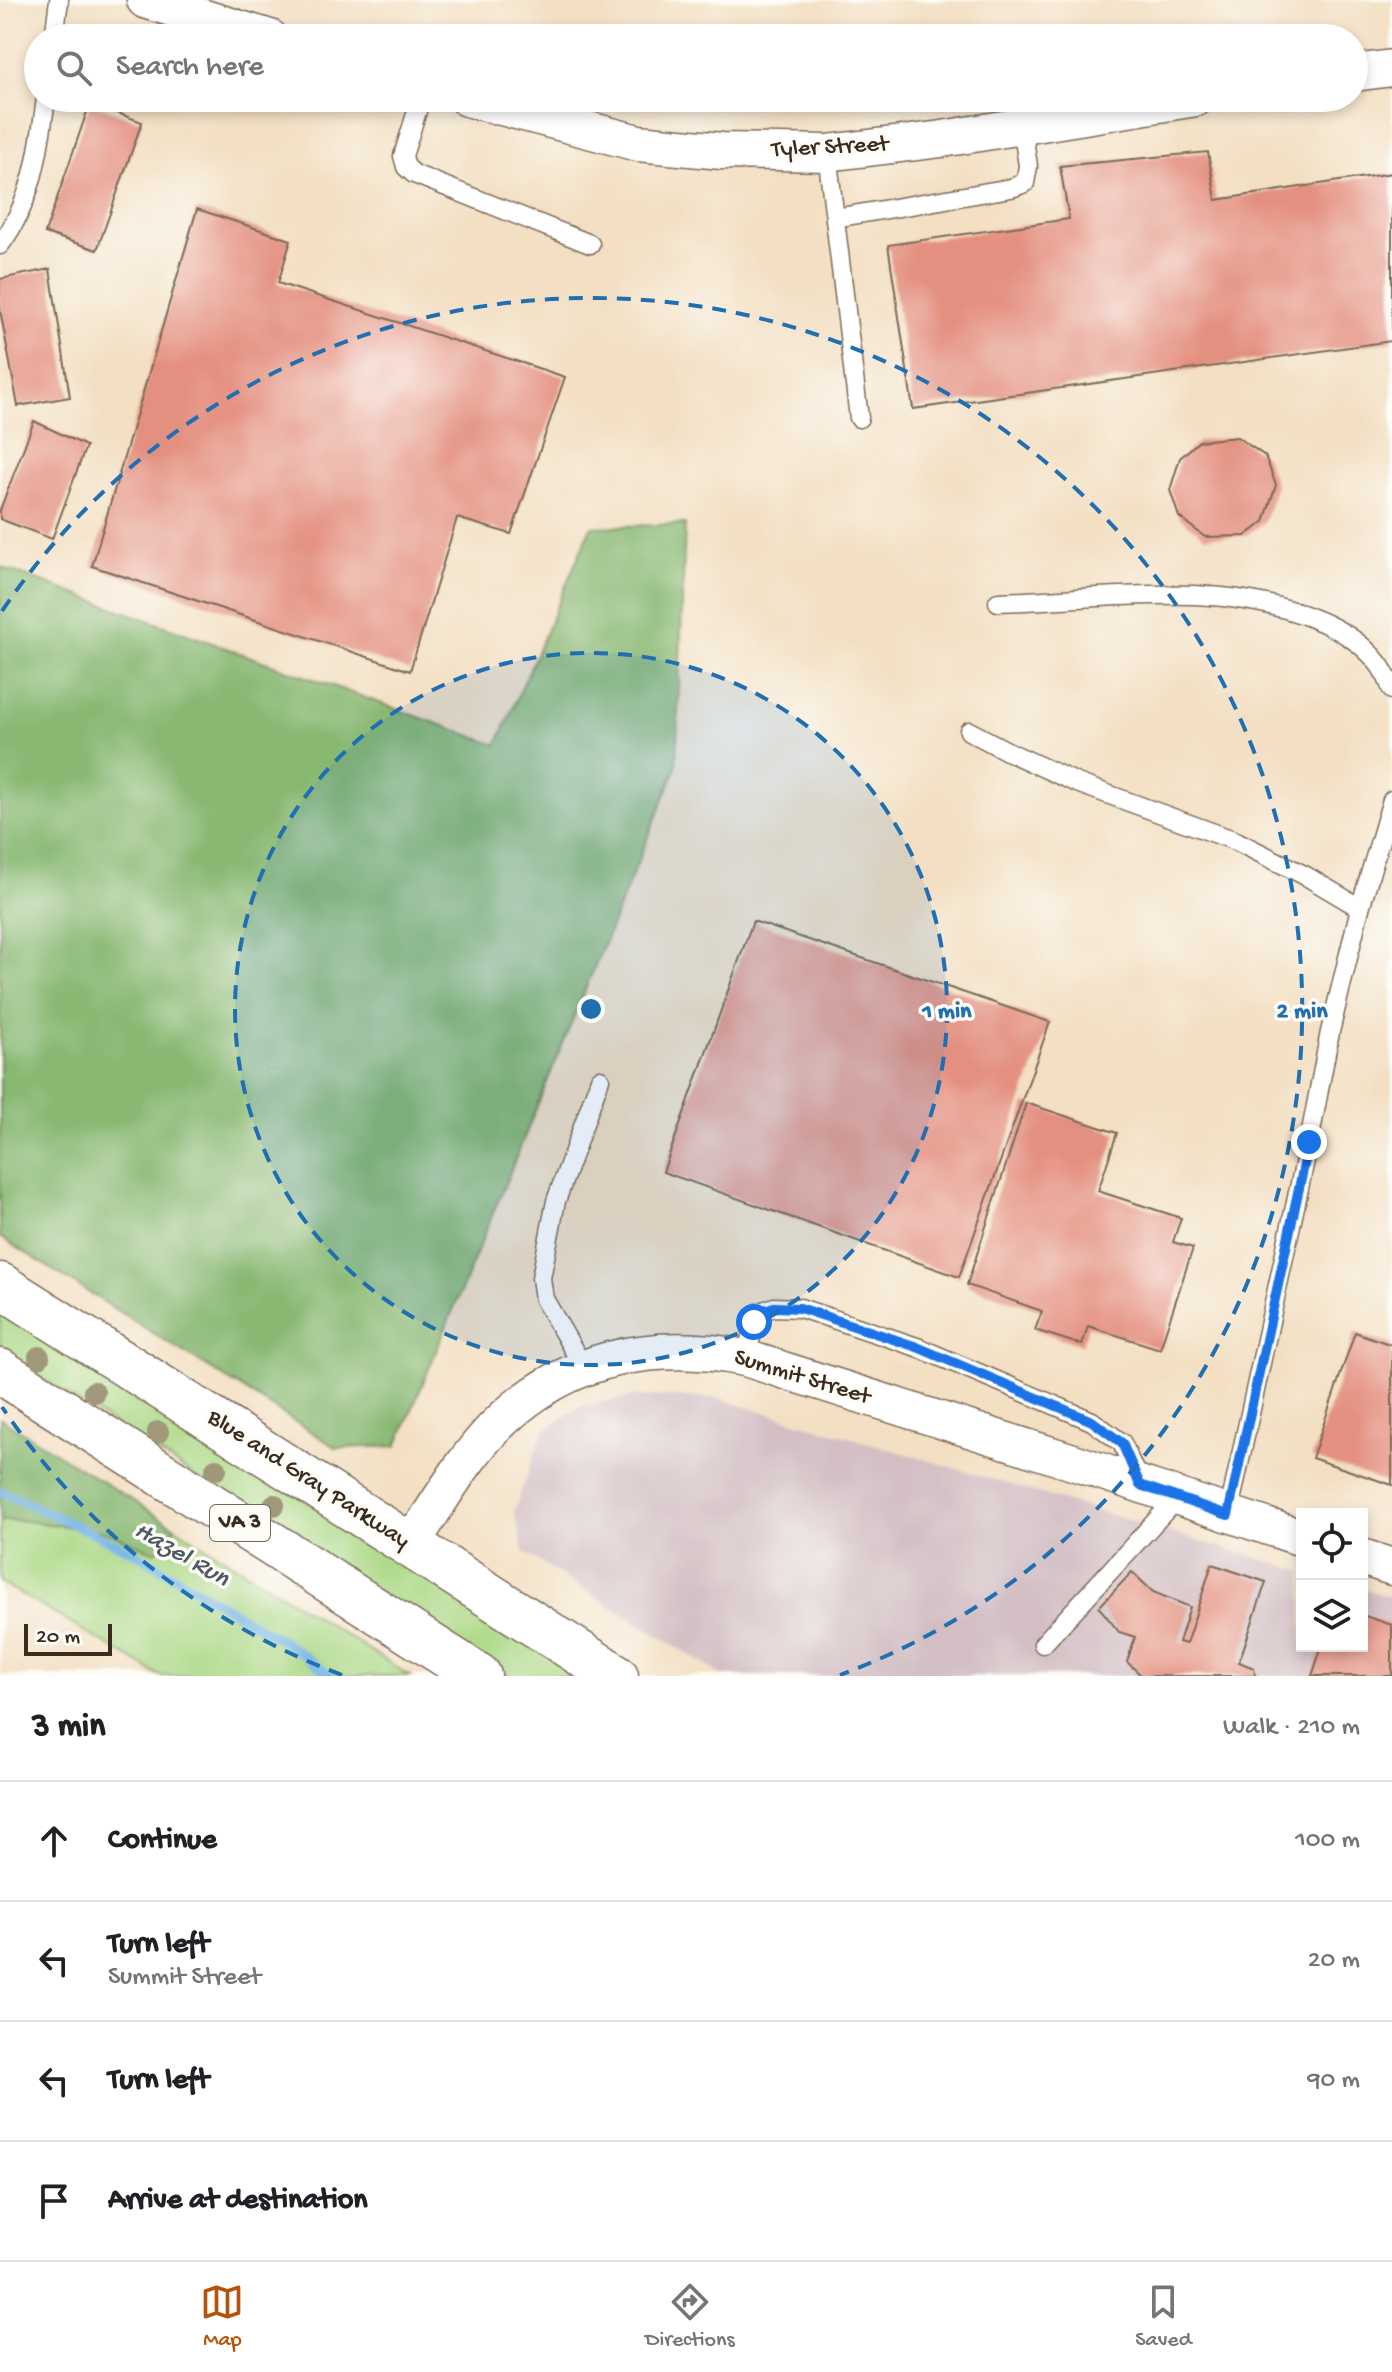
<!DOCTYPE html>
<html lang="en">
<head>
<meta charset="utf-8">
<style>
	body { margin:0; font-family:"Gochi Hand",sans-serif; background:#f6f6f6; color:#202124 }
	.controls { position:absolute; right:24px; bottom:24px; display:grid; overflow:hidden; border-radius:0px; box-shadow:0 4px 12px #0003 }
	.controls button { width:72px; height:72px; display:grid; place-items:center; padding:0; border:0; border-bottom:2px solid #e0e0e0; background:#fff; color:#202124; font:40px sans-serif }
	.scale { position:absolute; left:24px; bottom:20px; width:88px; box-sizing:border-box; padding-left:8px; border:4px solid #3b2a1e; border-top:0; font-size:22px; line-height:28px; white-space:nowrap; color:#3b2a1e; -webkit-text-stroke:6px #fdfcf7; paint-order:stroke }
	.stop { position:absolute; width:24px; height:24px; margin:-18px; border:6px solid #1a73e8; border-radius:50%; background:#fff }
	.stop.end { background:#1a73e8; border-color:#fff; box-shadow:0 2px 8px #0008 }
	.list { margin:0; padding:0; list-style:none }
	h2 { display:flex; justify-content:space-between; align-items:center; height:104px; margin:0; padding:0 32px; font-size:34px }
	h2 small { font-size:26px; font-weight:400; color:#757577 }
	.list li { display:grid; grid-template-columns:52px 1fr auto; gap:24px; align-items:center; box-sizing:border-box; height:120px; padding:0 32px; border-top:2px solid #e0e0e0 }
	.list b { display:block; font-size:30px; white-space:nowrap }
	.list p { margin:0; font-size:26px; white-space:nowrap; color:#757577 }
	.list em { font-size:26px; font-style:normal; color:#757577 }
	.icon { flex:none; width:44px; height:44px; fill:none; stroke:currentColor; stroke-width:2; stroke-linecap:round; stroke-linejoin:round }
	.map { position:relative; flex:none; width:1392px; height:1676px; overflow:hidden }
	.search { position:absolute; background:#fff; box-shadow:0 4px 12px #0003; left:24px; right:24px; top:24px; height:88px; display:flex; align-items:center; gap:20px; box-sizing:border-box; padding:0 28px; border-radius:44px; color:#757577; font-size:30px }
	.sheet { height:584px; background:#fff }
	nav { display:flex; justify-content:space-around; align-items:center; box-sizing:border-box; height:112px; border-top:2px solid #e0e0e0; background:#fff; font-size:22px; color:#757577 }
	nav a { display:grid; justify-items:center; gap:4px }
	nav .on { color:#b45309 }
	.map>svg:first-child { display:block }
	.industrial { fill:#d2bec3 }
	.green { fill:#abd885; stroke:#738152; stroke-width:2 }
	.forest { fill:#88b872; stroke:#627148; stroke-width:2 }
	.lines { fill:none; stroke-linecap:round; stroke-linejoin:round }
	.stream { stroke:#70b1e4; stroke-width:9 }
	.building { fill:#e49080 }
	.lane-casing { stroke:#7b6957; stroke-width:21 }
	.street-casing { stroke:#7b6957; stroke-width:39 }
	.highway-casing { stroke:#7b6957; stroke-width:47 }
	.lane { stroke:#fff; stroke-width:18 }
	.street { stroke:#fff; stroke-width:36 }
	.highway { stroke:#fff; stroke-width:44 }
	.tree { fill:#a09879 }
	.route { stroke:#1a73e8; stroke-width:10 }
	.ring { fill:none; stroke:#1f6fb2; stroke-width:4; stroke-dasharray:14 10 }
	.labels { text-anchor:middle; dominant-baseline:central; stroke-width:7; stroke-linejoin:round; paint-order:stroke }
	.shield { fill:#fdfcf7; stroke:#75695f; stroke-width:2 }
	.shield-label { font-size:22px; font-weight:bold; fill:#3b2a1e }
	.street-label { font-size:24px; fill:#3b2a1e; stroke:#fdfcf7 }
	.water-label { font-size:26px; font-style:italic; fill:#4e5963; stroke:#fdfcf7 }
	.centre { fill:#1f6fb2; stroke:#fdfcf7; stroke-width:4 }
	.ring-label { font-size:24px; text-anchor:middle; font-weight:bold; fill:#1f6fb2; stroke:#fdfcf7; stroke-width:7; stroke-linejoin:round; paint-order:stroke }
</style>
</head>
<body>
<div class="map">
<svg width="1392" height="1676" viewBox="0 0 1392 1676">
	<rect width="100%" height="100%" fill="#fdfcf7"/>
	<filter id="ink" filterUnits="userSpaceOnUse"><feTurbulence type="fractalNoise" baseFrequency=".0125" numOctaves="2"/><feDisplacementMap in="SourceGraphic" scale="16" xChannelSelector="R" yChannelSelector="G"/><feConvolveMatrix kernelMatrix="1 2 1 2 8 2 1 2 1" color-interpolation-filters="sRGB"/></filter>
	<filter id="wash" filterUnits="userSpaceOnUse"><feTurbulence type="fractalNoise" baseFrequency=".006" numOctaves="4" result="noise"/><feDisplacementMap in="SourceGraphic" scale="32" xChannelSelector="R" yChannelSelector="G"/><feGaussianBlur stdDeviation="1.8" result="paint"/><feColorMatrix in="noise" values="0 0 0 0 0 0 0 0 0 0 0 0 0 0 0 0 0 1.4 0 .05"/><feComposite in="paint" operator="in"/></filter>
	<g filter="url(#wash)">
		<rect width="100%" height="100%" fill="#f3dfc2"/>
		<path class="industrial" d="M634 1396 717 1398 1302 1571V1646H1362V1589L1392 1597V1676H723L524 1552 514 1511 543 1432 578 1407Z"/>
		<g class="green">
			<path d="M0 1306 581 1676H508L0 1352Z"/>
			<path d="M19 1520 104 1531 155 1552 168 1544 175 1527 410 1676H160L0 1582V1521Z"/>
		</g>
		<g class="forest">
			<path d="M685 524 676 769 397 1446 337 1448 0 1237V567L497 745 591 527Z"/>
			<path d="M0 1418 175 1527 168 1544 155 1552 104 1531 19 1520 0 1521Z"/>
		</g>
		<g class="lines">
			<path class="stream" d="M0 1491 134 1552 294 1648 331 1676"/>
		</g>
		<g id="blocks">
			<g class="building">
				<path d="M90 103 142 122 97 250 45 233Z"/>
				<path d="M1208 152 1216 200 1392 173V341L913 409 888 245 1069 219 1060 166Z"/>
				<path d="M197 209 291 240 278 283 565 377 511 534 457 518 410 671 92 566Z"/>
				<path d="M50 269 70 397 18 406 0 310V279Z"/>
				<path d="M34 421 86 446 52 539 0 519V510Z"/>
				<path d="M1237 437 1265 456 1276 485 1264 522 1245 536 1205 537 1179 517 1170 490 1180 458 1199 441Z"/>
				<path d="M753 921 1050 1022 959 1277 663 1172Z"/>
				<path d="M1026 1103 1117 1133 1098 1191 1181 1218 1173 1242 1193 1248 1160 1349 1088 1326 1082 1345 1035 1330 1042 1311 967 1285Z"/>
				<path d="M1355 1332 1392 1345V1485L1312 1458Z"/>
				<path d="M1212 1564 1266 1582 1239 1662 1254 1668 1255 1676H1142L1127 1662 1135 1637 1119 1632 1099 1607 1132 1572 1153 1592 1190 1607 1179 1642 1186 1644Z"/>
				<path d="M1362 1615 1392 1625V1676H1312L1322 1646H1362Z"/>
			</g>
		</g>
	</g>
	<g filter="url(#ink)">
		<use href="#blocks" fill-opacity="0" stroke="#7b6957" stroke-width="2"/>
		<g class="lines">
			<defs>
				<g id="lane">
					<path d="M54 38 59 0"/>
					<path d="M421 98 403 156 406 167 414 174 590 244"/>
					<path d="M827 153 859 418"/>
					<path d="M835 218 1011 188 1025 183 1028 166 1022 126"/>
					<path d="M0 245C33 201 39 151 46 98"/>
					<path d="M998 602C1061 600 1131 593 1194 595 1258 597 1370 619 1392 690"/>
					<path d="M969 731 1009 752 1077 783 1236 841 1306 876 1360 908"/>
					<path d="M745 1358 758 1313 774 1307 800 1308 917 1347 1092 1421 1122 1443 1140 1484"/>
					<path d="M584 1368 544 1299 541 1278 556 1201 600 1079"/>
					<path d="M1228 1515 1309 1142 1330 1032 1360 908 1392 800"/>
					<path d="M1043 1644 1177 1498"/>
				</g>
				<g id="street">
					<path d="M145 0 270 38"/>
					<path d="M1354 73 1392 68"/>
					<path d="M467 98 638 143 722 151 827 153 942 139 1196 98"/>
					<path d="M410 1545C438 1505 462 1460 496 1426 565 1357 652 1340 745 1358L1070 1461 1302 1538"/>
					<path d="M1362 1557 1392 1567"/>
				</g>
				<g id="highway">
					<path d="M0 1285 616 1676"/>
					<path d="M0 1371 479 1676"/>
				</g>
			</defs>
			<use href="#lane" class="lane-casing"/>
			<use href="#street" class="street-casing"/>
			<use href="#highway" class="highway-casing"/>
			<use href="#lane" class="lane"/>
			<use href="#street" class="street"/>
			<use href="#highway" class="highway"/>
		</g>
		<g class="tree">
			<circle cx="39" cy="1357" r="11"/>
			<circle cx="94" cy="1392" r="11"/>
			<circle cx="158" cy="1432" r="11"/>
			<circle cx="216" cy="1469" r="11"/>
			<circle cx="274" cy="1505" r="11"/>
		</g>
	</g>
	<g class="lines" filter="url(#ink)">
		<path class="route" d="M754 1322 758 1313 774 1307 800 1308 917 1347 1092 1421 1122 1443 1140 1485 1228 1515 1309 1142"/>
	</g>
	<circle cx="591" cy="1009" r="356" fill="#1f6fb2" fill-opacity=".12"/>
	<g class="ring">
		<circle cx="591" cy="1009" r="356"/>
		<path d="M342 1675A711 711 0 0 1 2 1407M2 611A711 711 0 1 1 840 1675"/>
	</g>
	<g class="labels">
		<rect class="shield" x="210" y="1505" width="60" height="36" rx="6"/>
		<g class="shield-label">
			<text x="240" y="1523">VA 3</text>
		</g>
		<g class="street-label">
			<text transform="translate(830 148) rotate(-3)">Tyler Street</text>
			<text transform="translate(802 1378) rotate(17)">Summit Street</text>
			<text transform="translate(308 1480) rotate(33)">Blue and Gray Parkway</text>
		</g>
		<g class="water-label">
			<text transform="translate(181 1556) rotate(30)">Hazel Run</text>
		</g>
	</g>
	<circle cx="591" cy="1009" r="12" class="centre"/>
	<g class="ring-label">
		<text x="947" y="1017">1 min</text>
		<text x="1302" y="1017">2 min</text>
	</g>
</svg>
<div class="controls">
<button><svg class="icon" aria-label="locate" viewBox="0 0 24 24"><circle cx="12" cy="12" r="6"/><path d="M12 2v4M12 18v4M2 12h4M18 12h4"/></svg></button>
<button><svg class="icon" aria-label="layers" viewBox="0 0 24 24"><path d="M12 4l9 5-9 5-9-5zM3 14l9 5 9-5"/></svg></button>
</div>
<div class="scale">20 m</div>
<div class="stop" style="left:754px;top:1322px"></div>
<div class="stop end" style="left:1309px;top:1142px"></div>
<div class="search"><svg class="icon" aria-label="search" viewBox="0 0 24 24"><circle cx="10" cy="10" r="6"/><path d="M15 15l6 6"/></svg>Search here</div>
</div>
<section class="sheet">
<h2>3 min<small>Walk · 210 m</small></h2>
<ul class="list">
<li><svg class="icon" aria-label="ahead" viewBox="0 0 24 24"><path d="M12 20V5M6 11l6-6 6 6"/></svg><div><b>Continue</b></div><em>100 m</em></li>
<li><svg class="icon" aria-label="left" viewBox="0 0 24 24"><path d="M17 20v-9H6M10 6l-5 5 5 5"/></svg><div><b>Turn left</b><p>Summit Street</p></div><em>20 m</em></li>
<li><svg class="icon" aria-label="left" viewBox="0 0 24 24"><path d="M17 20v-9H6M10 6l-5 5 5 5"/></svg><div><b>Turn left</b></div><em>90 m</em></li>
<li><svg class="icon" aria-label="arrive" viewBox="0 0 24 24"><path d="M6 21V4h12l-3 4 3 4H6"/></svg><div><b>Arrive at destination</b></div></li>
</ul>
</section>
<nav>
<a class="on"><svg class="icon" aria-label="map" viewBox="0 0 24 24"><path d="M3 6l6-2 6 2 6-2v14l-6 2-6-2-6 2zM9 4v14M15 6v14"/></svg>Map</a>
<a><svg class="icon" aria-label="directions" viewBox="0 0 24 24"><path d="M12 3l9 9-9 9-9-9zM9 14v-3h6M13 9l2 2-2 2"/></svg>Directions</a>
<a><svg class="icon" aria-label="saved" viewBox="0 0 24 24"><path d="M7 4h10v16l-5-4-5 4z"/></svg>Saved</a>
</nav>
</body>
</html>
